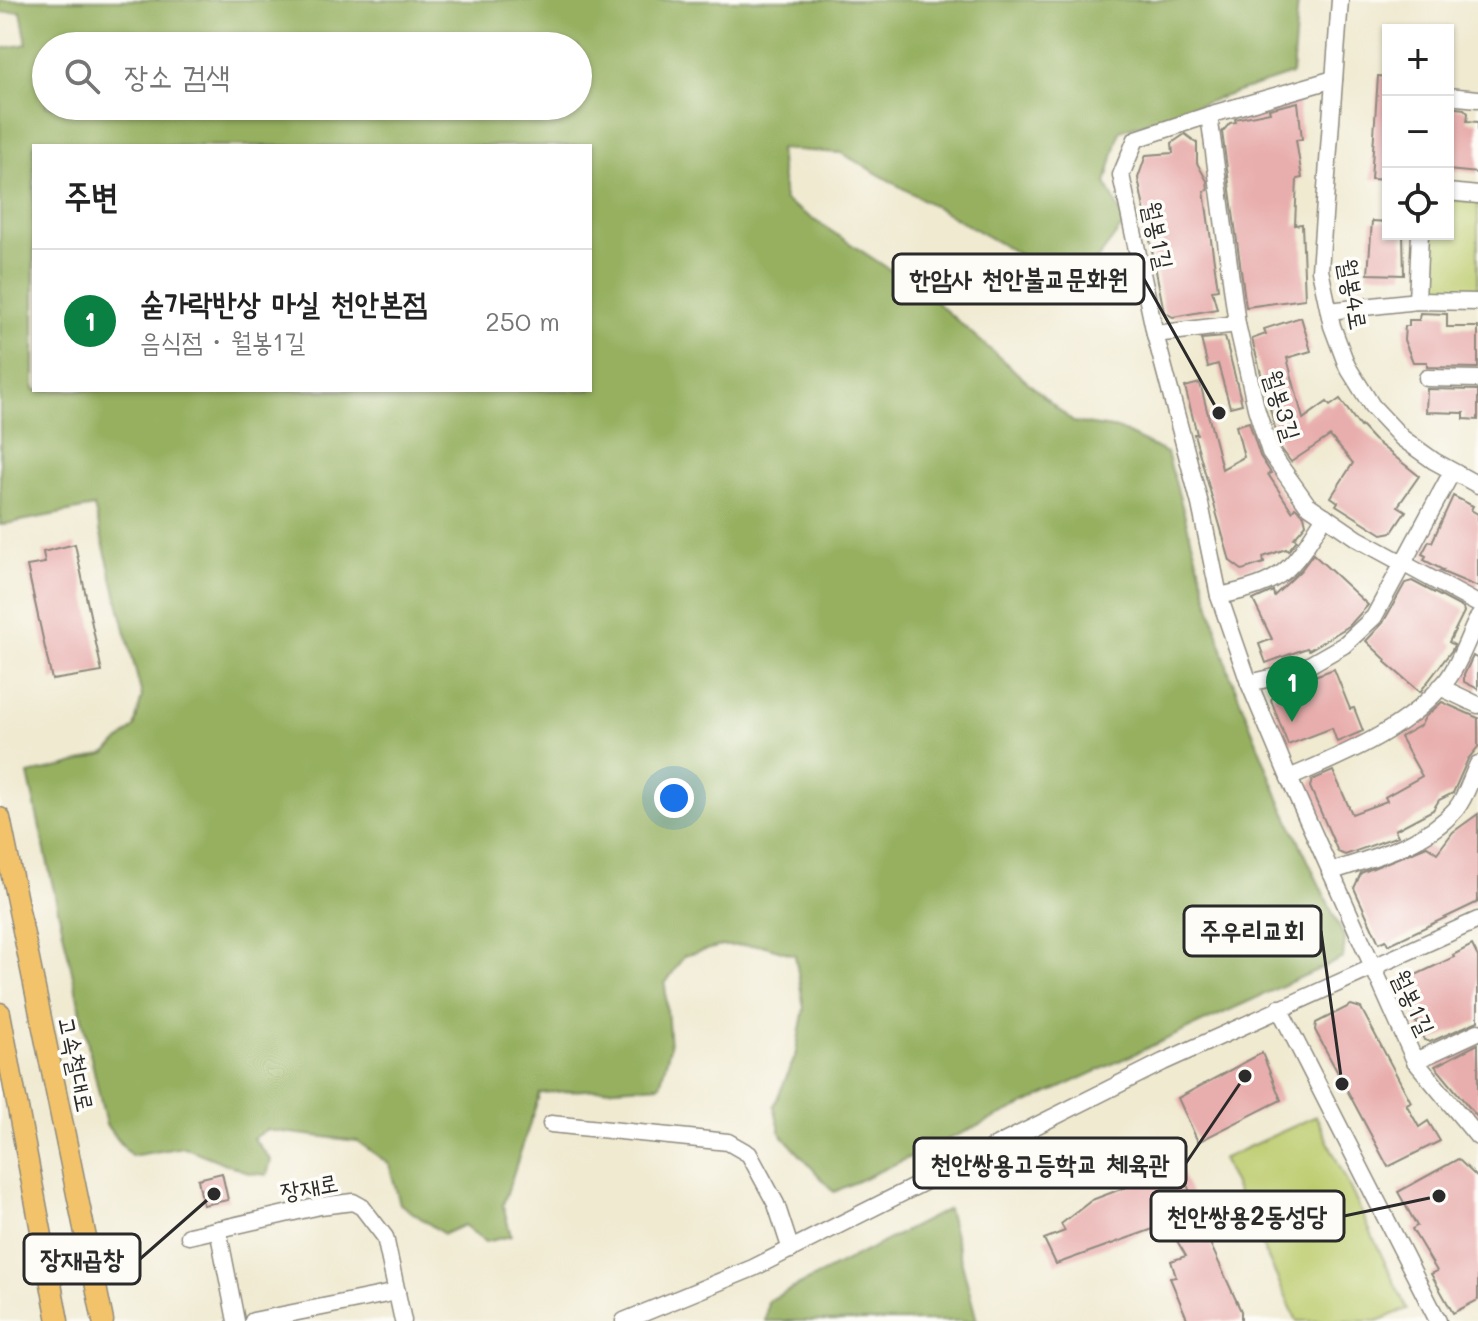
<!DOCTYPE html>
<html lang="ko">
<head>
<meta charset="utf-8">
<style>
	body { margin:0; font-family:Mali,"Poor Story",sans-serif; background:#f2f2f2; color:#222 }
	.controls { position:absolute; right:24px; top:24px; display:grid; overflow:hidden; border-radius:0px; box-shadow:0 2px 6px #0004 }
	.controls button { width:72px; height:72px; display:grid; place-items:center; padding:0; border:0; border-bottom:2px solid #e0e0e0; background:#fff; color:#222; font:40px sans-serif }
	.you { position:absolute; left:674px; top:798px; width:28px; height:28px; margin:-20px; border:6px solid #fff; border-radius:50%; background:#1a73e8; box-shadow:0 0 0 12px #1a73e833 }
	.badge { display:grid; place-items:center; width:52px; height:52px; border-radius:50%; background:#0b8043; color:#fff; font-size:26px; font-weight:700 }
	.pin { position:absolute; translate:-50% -66px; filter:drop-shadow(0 2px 4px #0008) }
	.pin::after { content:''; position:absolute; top:42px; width:28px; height:24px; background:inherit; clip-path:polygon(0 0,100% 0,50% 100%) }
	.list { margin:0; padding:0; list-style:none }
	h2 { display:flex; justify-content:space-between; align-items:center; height:104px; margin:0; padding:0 32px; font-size:34px }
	h2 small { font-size:26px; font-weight:400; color:#767676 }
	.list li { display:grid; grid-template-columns:52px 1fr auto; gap:24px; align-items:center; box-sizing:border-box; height:144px; padding:0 32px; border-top:2px solid #e0e0e0 }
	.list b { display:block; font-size:30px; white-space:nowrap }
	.list p { margin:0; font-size:26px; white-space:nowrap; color:#767676 }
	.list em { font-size:26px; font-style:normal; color:#767676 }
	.icon { flex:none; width:44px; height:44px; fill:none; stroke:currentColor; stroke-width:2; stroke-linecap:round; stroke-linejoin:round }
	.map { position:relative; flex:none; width:1478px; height:1321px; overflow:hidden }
	.search { position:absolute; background:#fff; box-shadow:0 2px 6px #0004; left:32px; top:32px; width:560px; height:88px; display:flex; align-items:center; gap:20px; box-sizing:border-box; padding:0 28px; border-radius:44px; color:#767676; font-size:30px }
	.panel { position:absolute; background:#fff; box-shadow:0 2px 6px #0004; left:32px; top:144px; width:560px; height:248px; border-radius:0px }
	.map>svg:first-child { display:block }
	.green { fill:#bdcc6e; stroke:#747c4c; stroke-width:2 }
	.forest { fill:#96b061; stroke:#606e46; stroke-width:2; fill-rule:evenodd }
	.building { fill:#e8aead }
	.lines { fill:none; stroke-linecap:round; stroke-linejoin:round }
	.minor-casing { stroke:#8e8a7e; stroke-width:19 }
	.major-casing { stroke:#8e8a7e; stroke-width:23 }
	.minor { stroke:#fff; stroke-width:16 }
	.major { stroke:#f2c36a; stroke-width:20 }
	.labels { text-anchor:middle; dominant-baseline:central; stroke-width:7; stroke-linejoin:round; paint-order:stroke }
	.street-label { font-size:24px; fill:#2b2b2b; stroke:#fdfcf7 }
	.leader { fill:none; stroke:#2b2b2b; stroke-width:3 }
	.callout-dot { fill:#2b2b2b; stroke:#fdfcf7; stroke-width:3 }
	.callout { fill:#fdfcf7; stroke:#2b2b2b; stroke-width:3 }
	.callout-label { font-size:26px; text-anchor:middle; font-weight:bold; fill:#2b2b2b }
</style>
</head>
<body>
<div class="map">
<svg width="1478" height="1321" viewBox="0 0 1478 1321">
	<rect width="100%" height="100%" fill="#fdfcf7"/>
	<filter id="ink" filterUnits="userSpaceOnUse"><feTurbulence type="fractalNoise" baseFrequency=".0125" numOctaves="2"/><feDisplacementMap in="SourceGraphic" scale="16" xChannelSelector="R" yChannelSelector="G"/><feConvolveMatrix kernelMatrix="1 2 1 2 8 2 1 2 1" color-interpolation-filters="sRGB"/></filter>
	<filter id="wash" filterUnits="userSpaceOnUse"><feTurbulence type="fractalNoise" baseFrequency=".006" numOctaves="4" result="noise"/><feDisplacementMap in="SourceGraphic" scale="32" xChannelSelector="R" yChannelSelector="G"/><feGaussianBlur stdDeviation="1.8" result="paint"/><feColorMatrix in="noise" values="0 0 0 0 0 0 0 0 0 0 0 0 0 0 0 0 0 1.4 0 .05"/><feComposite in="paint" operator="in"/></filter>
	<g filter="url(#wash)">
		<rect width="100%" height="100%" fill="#f0ead1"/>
		<g class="green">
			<path d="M1448 199 1478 202V292L1433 293 1425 285 1428 234H1448Z"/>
			<path d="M1316 1116 1407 1309 1377 1321H1297L1222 1159Z"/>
		</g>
		<g class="forest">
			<path d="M0 0H1298L1292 74 1120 131 1106 183 1125 223 1076 287 841 153 779 149 784 200 927 294 1073 422 1118 429 1167 453 1228 669 1280 801 1345 939 1343 958 834 1192 781 1134 774 1106 795 1057 804 1008 795 955 762 945 721 946 684 956 665 984 670 1047 660 1085 540 1093 503 1205 511 1236 485 1242 464 1225 444 1234 400 1204 389 1164 357 1141 266 1130 253 1138 271 1160 267 1175 249 1173 184 1147 131 1156 106 1125 28 774 66 766 106 753 134 728 142 696 94 507 0 525V49L27 44 21 11 0 13ZM46 46H578V106H46ZM34 146H590V390H34Z"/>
			<path d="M948 1209 977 1321H765L768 1301Z"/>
		</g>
		<g id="blocks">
			<g class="building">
				<path d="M1378 76 1388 77V180L1371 179Z"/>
				<path d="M1298 102 1302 139 1296 140 1302 178 1297 179 1295 225 1302 224 1305 299 1246 307 1222 132 1230 123 1236 122 1235 119 1270 112 1269 109Z"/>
				<path d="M1448 107 1464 109 1468 113 1467 121 1478 122V173L1448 170Z"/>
				<path d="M1185 134 1197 143V163L1207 181 1208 190 1204 191 1218 289 1212 290 1217 309 1173 317 1164 312 1138 178 1146 155 1173 153 1172 143Z"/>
				<path d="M1372 221 1388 222V234H1403L1404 275 1368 274Z"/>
				<path d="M1420 313 1447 314V327H1478V368L1427 367V362H1413L1404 340 1405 326H1409V320H1419Z"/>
				<path d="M1301 317 1311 351 1287 358 1303 419 1327 402 1330 406 1340 399 1360 427 1361 426 1374 440 1419 476 1398 506 1406 511 1392 532 1382 534 1336 505 1338 502 1331 497 1353 463 1330 436 1291 462 1280 447 1252 339 1266 334 1264 329Z"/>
				<path d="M1225 337 1242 404 1230 407 1218 364 1208 367 1201 339Z"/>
				<path d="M1200 383 1222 469 1244 457 1236 426 1249 422 1260 456 1271 473 1268 474 1292 511 1295 507 1304 515 1306 524 1294 538 1297 540 1288 551 1286 549 1263 557 1264 563 1242 570 1230 561 1194 434H1197L1185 387Z"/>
				<path d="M1427 389 1478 390V420L1464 419V413L1426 412Z"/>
				<path d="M1453 496 1473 506 1471 510 1478 514V587L1440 571 1443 570 1424 560 1426 556 1422 554 1429 541 1432 542Z"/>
				<path d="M75 544 102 672 52 680 27 566 45 563 43 552Z"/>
				<path d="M1313 554 1368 605 1349 626 1309 650 1307 648 1266 663 1259 644 1272 639 1253 600 1273 591 1274 596 1301 570Z"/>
				<path d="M1412 581 1463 608 1464 612 1449 642 1454 645 1452 650 1420 692 1385 662 1386 660 1366 641 1383 623 1405 583Z"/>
				<path d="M1473 656 1478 659V689L1464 682V675Z"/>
				<path d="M1334 669 1350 709 1354 708 1363 731 1337 742 1332 728 1288 745 1271 700 1278 689Z"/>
				<path d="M1442 702 1478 718V747L1468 759 1453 793 1439 800 1433 810 1395 830 1398 836 1345 855 1338 852 1310 787 1312 780 1333 771 1352 814 1387 801 1385 797 1422 776 1400 737 1421 725 1425 717Z"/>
				<path d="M1478 814V902L1388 945 1386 940 1379 943 1354 888 1361 873 1427 846 1437 853 1453 832Z"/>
				<path d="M1472 945 1478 957V1021L1430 1042 1424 1040 1416 1022 1418 1021 1403 991V985L1408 982 1407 979 1454 957 1453 955Z"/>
				<path d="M1351 1005 1361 1008 1411 1102 1406 1104 1419 1127 1428 1121 1440 1141 1388 1167 1315 1030 1316 1023Z"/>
				<path d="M1478 1044V1118L1435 1066Z"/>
				<path d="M1262 1053 1281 1100 1198 1142 1178 1098Z"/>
				<path d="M1458 1159 1478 1178V1300L1453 1313 1431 1274 1437 1271 1412 1229 1417 1226 1398 1192Z"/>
				<path d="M1179 1167 1199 1212 1186 1217 1198 1243 1209 1241 1241 1311V1321H1188L1170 1278 1176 1277 1171 1261 1186 1256 1167 1224 1056 1264 1044 1239 1065 1231 1061 1224 1092 1200Z"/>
				<path d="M222 1173 228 1200 203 1205 198 1179Z"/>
			</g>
		</g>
	</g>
	<g filter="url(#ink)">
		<use href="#blocks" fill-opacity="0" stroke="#8e8a7e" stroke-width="2"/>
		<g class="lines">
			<defs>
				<g id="minor">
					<path d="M1340 0 1320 270 1332 326 1347 366 1372 406 1402 438 1434 461 1478 485"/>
					<path d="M1334 79 1209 115 1136 139 1121 175 1155 334 1200 504 1219 596 1249 683 1289 778 1415 1061 1478 1137"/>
					<path d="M1448 96 1478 99"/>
					<path d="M1209 115 1237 324 1256 408 1270 452 1307 504 1358 539 1478 604"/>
					<path d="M1448 192 1478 195"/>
					<path d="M1417 301 1420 234"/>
					<path d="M1329 311 1417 301 1478 302"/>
					<path d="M1155 334 1237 324"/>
					<path d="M1427 378 1478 379"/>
					<path d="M1219 596C1285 582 1290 572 1325 516"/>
					<path d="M1249 683 1297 672 1344 645 1374 617 1452 472"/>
					<path d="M1440 687 1478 705"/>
					<path d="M1289 778C1347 753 1406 730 1447 680 1460 663 1468 637 1478 618"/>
					<path d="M1330 872C1373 857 1425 845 1456 809 1466 797 1471 778 1478 764"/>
					<path d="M1279 1008 1438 1321"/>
					<path d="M1415 1061 1478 1032"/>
					<path d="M551 1124 728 1142 749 1154 776 1204 791 1250"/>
					<path d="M218 1229 236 1321"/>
					<path d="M189 1236 320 1206 353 1202 362 1207 385 1237 403 1321"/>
					<path d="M253 1321 397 1292"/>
					<path d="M624 1321 753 1268 1163 1062 1478 920"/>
				</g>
				<g id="major">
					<path d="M0 818 103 1321"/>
					<path d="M0 1013 58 1321"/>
				</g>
			</defs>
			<use href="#minor" class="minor-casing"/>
			<use href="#major" class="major-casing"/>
			<use href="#minor" class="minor"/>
			<use href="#major" class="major"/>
		</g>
	</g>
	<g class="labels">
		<g class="street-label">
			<text transform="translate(1159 235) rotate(78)">월봉1길</text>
			<text transform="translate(1354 294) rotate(80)">월봉4로</text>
			<text transform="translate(1283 405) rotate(73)">월봉3길</text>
			<text transform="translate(1414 1002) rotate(65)">월봉1길</text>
			<text transform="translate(77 1064) rotate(78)">고속철대로</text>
			<text transform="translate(309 1186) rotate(-10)">장재로</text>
		</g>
	</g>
	<path class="leader" d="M1219 413L1144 279M1342 1084L1321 931M1245 1076L1186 1163M1439 1196L1344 1216M214 1194L140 1259"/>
	<g class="callout-dot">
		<circle cx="1219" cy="413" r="8"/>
		<circle cx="1342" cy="1084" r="8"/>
		<circle cx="1245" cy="1076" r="8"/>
		<circle cx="1439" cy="1196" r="8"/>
		<circle cx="214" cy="1194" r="8"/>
	</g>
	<g class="callout">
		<rect x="893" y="254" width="251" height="50" rx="8"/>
		<rect x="1184" y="906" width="137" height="50" rx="8"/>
		<rect x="914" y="1138" width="272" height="50" rx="8"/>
		<rect x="1151" y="1191" width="193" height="50" rx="8"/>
		<rect x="24" y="1234" width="116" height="50" rx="8"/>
	</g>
	<g class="callout-label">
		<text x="1019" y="288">한암사 천안불교문화원</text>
		<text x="1252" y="940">주우리교회</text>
		<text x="1050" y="1173">천안쌍용고등학교 체육관</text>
		<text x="1247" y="1225">천안쌍용2동성당</text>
		<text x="82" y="1268">장재곱창</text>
	</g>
</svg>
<div class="controls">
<button>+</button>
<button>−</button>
<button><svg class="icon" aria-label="locate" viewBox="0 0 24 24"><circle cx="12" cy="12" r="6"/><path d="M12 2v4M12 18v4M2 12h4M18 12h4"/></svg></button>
</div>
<div class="you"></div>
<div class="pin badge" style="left:1292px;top:722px">1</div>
<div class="search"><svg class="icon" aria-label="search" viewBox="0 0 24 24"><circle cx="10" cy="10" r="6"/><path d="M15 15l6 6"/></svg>장소 검색</div>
<section class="panel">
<h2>주변<small></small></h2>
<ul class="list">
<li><span class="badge">1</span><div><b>숟가락반상 마실 천안본점</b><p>음식점 · 월봉1길</p></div><em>250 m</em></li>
</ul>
</section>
</div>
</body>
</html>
